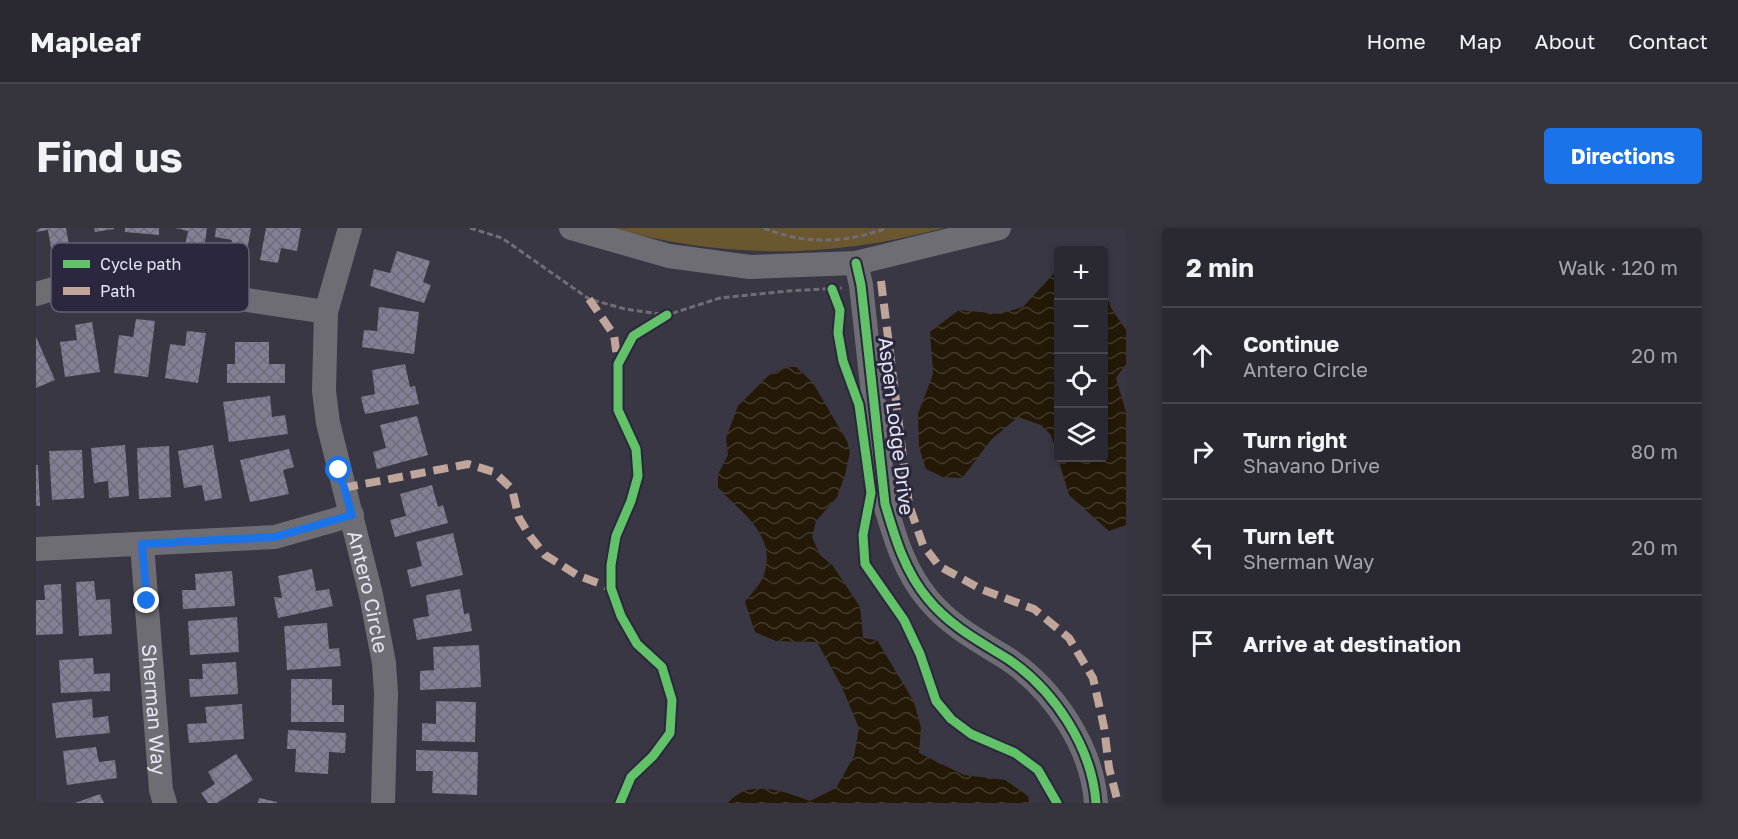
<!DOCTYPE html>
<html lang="en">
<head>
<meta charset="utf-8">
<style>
	body { margin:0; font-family:"Golos Text",sans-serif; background:#36353e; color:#f1f3f6 }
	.controls { position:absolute; right:18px; top:18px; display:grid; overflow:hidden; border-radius:6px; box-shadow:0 3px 9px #0003 }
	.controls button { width:54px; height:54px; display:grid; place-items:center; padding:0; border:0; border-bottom:2px solid #46454d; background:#2a2932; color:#f1f3f6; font:30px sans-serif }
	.stop { position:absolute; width:18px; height:18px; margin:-14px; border:4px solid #1a73e8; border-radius:50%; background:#fff }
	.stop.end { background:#1a73e8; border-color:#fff; box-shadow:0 2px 6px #0008 }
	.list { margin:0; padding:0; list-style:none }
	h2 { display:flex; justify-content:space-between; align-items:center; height:78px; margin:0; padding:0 24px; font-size:26px }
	h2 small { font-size:20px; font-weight:400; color:#a5a6ac }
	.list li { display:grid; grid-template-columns:39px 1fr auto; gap:18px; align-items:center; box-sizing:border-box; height:96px; padding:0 24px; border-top:2px solid #46454d }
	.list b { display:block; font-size:22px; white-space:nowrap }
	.list p { margin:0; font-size:20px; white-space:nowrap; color:#a5a6ac }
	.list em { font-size:20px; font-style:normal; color:#a5a6ac }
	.icon { flex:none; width:33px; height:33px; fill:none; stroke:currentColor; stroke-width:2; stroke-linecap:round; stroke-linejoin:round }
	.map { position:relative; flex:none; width:1090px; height:575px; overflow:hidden; border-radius:6px }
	header { display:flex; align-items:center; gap:36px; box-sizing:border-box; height:84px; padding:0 30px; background:#2a2932; border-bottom:2px solid #46454d }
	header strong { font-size:28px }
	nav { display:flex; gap:33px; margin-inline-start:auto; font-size:21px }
	.intro { display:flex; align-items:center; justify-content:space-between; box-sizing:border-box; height:144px; padding:0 36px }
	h1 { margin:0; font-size:42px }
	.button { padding:15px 27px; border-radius:6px; background:#1a73e8; color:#fff; font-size:21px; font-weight:700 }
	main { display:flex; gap:36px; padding:0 36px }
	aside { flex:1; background:#2a2932; border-radius:6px; box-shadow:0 3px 9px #0003 }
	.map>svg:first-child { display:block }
	.park { fill:#6a5730 }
	.water { fill:url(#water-waves) }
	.building { fill:url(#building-cross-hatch) }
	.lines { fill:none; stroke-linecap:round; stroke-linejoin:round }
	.path { stroke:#6f6e75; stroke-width:3; stroke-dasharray:6 3; stroke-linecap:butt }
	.minor { stroke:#6e6d73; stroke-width:24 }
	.quiet { stroke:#c0a59a; stroke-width:8; stroke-dasharray:15 8; stroke-linecap:butt }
	.cycleway-casing { stroke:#2a273e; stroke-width:13 }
	.cycleway { stroke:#61c268; stroke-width:9 }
	.route { stroke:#1a73e8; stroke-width:8 }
	.labels { text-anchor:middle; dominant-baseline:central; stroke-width:6; stroke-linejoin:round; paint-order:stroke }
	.street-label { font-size:20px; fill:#e6e5f4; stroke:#2a273e }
	.key { fill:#2a273e; stroke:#626075; stroke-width:1.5 }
	.key-label { font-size:16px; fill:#e6e5f4 }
</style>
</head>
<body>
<header>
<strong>Mapleaf</strong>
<nav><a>Home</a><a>Map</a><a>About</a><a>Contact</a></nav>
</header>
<div class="intro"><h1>Find us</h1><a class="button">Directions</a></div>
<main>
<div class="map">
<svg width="1090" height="575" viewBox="0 0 1090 575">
	<defs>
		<pattern id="water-waves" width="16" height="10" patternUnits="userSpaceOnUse" patternTransform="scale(1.5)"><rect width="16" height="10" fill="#231906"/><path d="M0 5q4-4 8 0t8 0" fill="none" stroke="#433a2b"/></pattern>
		<pattern id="building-cross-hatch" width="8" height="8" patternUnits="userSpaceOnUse" patternTransform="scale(1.5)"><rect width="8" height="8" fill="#838095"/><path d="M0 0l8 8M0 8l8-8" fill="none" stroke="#6d6b7a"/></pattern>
	</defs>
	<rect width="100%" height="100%" fill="#383743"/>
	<path class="park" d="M575 0H908C792 31 691 31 575 0Z"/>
	<g class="water">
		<path d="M1022 41 1023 230H1068V61L1075 80 1090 102V136L1080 150 1090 184V297L1073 303 1033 267 1015 207 1005 197 982 189 955 212 926 250 907 249 890 241 883 219 882 186 897 146 894 104 923 82 964 86 987 79Z"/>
		<path d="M749 139H760L777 155 811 213 814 224 809 247 801 269 780 293 776 309 784 327 797 338 824 379 827 410 841 412 878 474 885 500 883 525 928 547 969 552 992 568 993 575H692C713 549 749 564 774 573L800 560 818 528 823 500 805 457 781 414 740 413 719 404 709 374C715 366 725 356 728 347 741 307 706 285 682 260V246L692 227 690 210 702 178 732 148Z"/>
	</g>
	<g class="building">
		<path d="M0 0H30L33 17 15 20 12 2 0 4Z"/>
		<path d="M58 0H78V1L59 4Z"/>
		<path d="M89 0H123V7L89 4Z"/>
		<path d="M139 0H171L168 21 149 18 152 3Z"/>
		<path d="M180 0H215L209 35 192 32 196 12 179 9Z"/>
		<path d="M230 0H265L261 23 245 20 242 35 224 32Z"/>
		<path d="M361 23 394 33 387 54 395 57 388 75 334 58 338 41 354 45Z"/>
		<path d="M343 79 383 84 378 126 326 119 328 102 341 103Z"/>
		<path d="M100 91 119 93 112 149 78 145 83 107 97 109Z"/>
		<path d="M56 94 64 144 29 149 24 114 41 112 39 97Z"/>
		<path d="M151 103 170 105 162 155 129 150 134 116 149 118Z"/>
		<path d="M0 109 19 152 0 160Z"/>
		<path d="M199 114H233V136H249V155H191V136H199Z"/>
		<path d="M369 136 374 159 379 158 383 176 329 186 325 169 339 166 336 142Z"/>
		<path d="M234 168 236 189 249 187 252 206 193 214 187 174Z"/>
		<path d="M381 188 392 227 341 241 337 224 350 220 344 197Z"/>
		<path d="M89 217 93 268 73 270 72 253 58 255 55 220Z"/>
		<path d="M177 217 186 270 169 273 166 257 148 260 142 223Z"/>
		<path d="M133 218 135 269 103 271 101 220Z"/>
		<path d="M253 221 258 239 247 242 253 266 214 274 204 232Z"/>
		<path d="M46 222 48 270 16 272 13 223Z"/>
		<path d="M0 237H2L4 278H0Z"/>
		<path d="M396 257 402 279 407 277 412 295 359 309 354 292 370 288 364 266Z"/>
		<path d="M417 305 427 347 375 359 371 342 386 338 380 314Z"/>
		<path d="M276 341 280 363 293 361 297 378 242 390 238 369 246 370 242 348Z"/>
		<path d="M196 343 199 378 147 381 146 362H160L159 346Z"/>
		<path d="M58 353 60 372 74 371 76 406 43 408 40 354Z"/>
		<path d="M25 356 27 406 0 407V372H9L8 357Z"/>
		<path d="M424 361 428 386 433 385 436 403 381 412 377 391 393 388 390 367Z"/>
		<path d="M201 389 203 424 154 427 152 393Z"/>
		<path d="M291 395 293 421 303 420 305 438 251 442 248 398Z"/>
		<path d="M443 417 445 459 384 462V443L398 442 397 419Z"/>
		<path d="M57 430 58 446 74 445V463L25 465 23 432Z"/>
		<path d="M200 434 202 466 154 469 153 451H167L166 436Z"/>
		<path d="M255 451H296V477H308V494H255Z"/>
		<path d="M56 471 57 490 72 488 74 505 20 510 16 475Z"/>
		<path d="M400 473 440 474 439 514 386 513V495L400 496Z"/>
		<path d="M206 476 208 511 153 515 151 496 171 495 169 479Z"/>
		<path d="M252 502 310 505 309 525 293 524 292 546 259 544 260 521H251Z"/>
		<path d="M60 519 63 534 79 532 81 550 31 557 27 523Z"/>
		<path d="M380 522 442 524 441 567 396 565 397 543H380Z"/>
		<path d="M200 526 217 552 181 575H172L165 565 179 556 172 544Z"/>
		<path d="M64 566 68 575H39Z"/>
		<path d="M223 570 241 574V575H222Z"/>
	</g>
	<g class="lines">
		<g class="path">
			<path d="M434 0 466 10 553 71 589 81 631 87 684 70 752 63 806 60"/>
			<path d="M728 0C768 17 811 15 851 0"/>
		</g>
		<g class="minor">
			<path id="s1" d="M314 0 290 84 288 163 292 195 335 367 348 435 350 465 347 575"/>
			<path d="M535 0 633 28 714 39 820 35 963 0"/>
			<path d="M820 35 825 57 849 276C859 310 869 344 892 371 914 398 943 413 972 431 1018 462 1056 519 1060 575"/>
			<path d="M0 66 48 52 86 53 290 84"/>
			<path id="s2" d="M106 316 125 562 129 575"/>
			<path d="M0 321 239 309 316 287"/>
		</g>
		<g class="quiet">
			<path d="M845 53 873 277 887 317 903 338 945 361 998 381 1033 410 1057 450 1068 499 1073 540 1082 575"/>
			<path d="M553 71 578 107 582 136"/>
			<path d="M307 260 432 236 458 244 476 261 483 290 494 308 509 327 541 347 575 360"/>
		</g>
		<defs>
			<g id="cycleway">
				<path d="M820 35 825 57 849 276C859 310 869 344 892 371 914 398 943 413 972 431 1018 462 1056 519 1060 575"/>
				<path d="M796 61 804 82 802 105 807 133 823 177 835 265 827 307 829 336 868 392 884 426 900 473 915 491 935 506 979 525 1002 542 1021 575"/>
				<path d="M584 575 595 549 617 528 634 505 636 472 626 439 601 416 585 388 575 360V337L580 308 595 273 602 248 600 221 582 182V136L597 108 631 87"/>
			</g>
		</defs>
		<use href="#cycleway" class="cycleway-casing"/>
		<use href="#cycleway" class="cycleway"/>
	</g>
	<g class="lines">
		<path class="route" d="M111 373 106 316 239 309 316 287 303 242"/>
	</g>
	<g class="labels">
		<g class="street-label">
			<text transform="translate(861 198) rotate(83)">Aspen Lodge Drive</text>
			<text stroke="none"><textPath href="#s1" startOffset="372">Antero Circle</textPath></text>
			<text stroke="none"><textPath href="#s2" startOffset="166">Sherman Way</textPath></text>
		</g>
	</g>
	<rect x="15" y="15" width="198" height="69" rx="9" class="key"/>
	<rect x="27" y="32" width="27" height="8" fill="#61c268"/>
	<rect x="27" y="59" width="27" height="8" fill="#c0a59a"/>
	<g class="key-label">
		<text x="64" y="42">Cycle path</text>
		<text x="64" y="69">Path</text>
	</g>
</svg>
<div class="controls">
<button>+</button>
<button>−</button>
<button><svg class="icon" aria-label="locate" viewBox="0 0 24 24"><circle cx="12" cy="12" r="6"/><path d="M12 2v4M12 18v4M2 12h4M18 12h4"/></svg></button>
<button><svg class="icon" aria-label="layers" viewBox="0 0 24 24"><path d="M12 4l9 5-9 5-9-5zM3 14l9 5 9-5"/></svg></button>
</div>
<div class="stop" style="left:303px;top:242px"></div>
<div class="stop end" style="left:111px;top:373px"></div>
</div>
<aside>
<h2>2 min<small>Walk · 120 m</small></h2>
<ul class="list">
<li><svg class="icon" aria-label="ahead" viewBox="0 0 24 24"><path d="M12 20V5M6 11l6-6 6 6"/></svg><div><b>Continue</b><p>Antero Circle</p></div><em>20 m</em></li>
<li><svg class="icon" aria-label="right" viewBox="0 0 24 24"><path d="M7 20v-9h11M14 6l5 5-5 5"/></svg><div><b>Turn right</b><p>Shavano Drive</p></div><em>80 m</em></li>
<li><svg class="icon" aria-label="left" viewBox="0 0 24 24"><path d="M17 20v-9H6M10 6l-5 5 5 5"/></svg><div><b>Turn left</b><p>Sherman Way</p></div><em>20 m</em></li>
<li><svg class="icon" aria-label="arrive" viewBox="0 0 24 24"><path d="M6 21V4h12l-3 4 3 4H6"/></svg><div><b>Arrive at destination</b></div></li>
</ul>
</aside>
</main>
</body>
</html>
